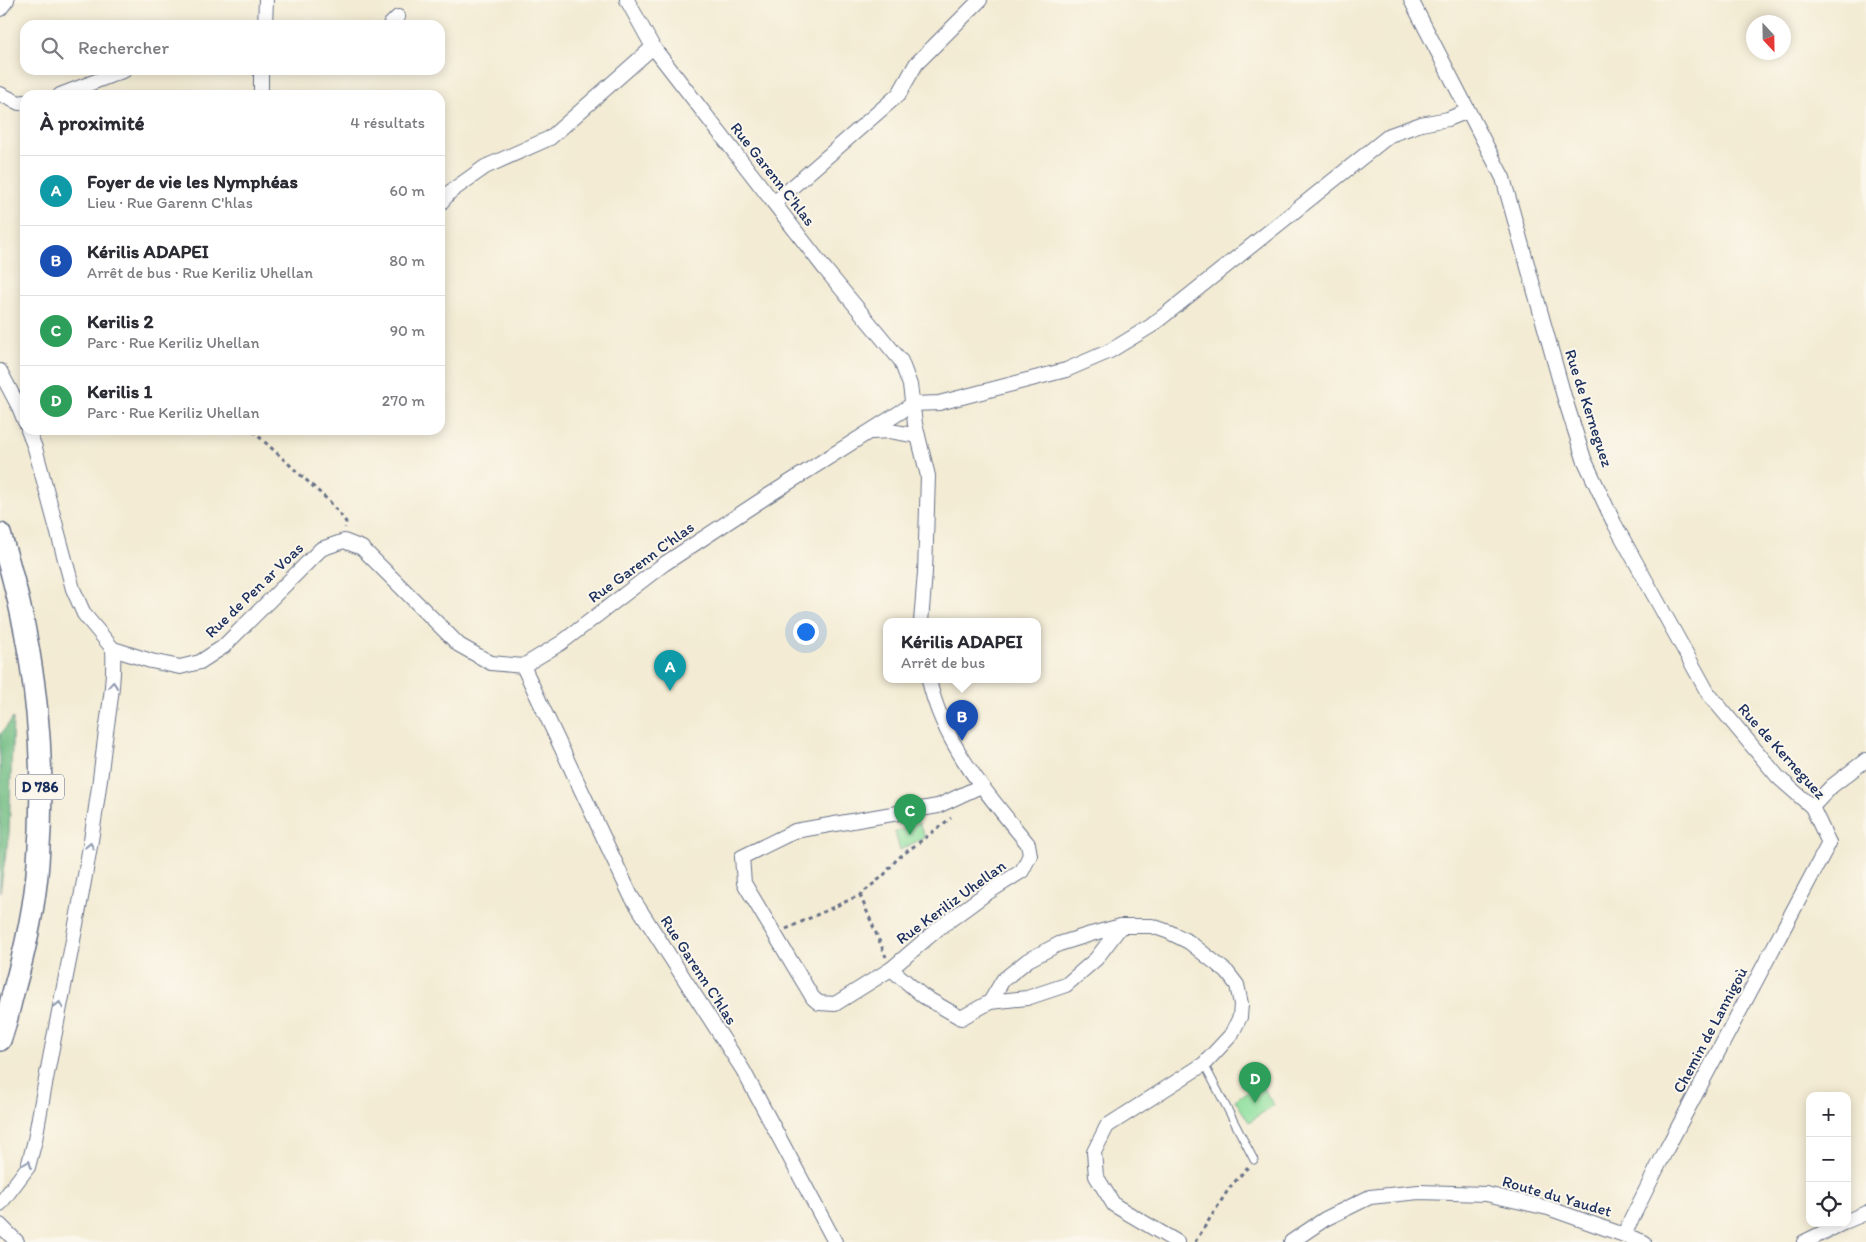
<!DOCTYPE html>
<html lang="fr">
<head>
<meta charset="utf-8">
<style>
	body { margin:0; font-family:Itim,sans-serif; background:#f2f2f3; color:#2b2b33 }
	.controls { position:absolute; right:15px; bottom:15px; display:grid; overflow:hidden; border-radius:10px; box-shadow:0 2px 12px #0003 }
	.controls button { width:45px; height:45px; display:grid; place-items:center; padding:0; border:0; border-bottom:1px solid #e1e1e2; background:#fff; color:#2b2b33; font:25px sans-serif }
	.compass { position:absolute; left:1746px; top:15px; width:45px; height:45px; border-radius:50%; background:#fff; box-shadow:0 2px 12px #0003; rotate:158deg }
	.you { position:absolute; left:805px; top:631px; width:18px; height:18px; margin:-12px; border:4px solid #fff; border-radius:50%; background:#1a73e8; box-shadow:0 0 0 8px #1a73e833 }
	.badge { display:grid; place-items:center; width:32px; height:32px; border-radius:50%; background:#c8321e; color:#fff; font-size:16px; font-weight:700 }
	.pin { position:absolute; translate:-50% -41px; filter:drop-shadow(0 1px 2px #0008) }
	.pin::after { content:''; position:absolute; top:26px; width:18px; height:15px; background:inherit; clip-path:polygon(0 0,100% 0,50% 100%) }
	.popup { position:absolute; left:883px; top:618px; width:158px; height:65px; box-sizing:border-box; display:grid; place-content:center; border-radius:10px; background:#fff; filter:drop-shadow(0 1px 4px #0005); font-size:16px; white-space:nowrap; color:#7c7c81 }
	.popup b { font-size:19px; color:#2b2b33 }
	.popup::after { content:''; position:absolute; left:50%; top:100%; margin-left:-10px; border:10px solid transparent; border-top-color:#fff }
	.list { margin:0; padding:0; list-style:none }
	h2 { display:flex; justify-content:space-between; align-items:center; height:65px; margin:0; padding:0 20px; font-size:21px }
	h2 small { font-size:16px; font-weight:400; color:#7c7c81 }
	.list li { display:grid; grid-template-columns:32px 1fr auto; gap:15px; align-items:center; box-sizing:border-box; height:70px; padding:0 20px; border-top:1px solid #e1e1e2 }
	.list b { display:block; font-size:19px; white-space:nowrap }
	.list p { margin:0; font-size:16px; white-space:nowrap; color:#7c7c81 }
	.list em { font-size:16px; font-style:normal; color:#7c7c81 }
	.icon { flex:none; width:28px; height:28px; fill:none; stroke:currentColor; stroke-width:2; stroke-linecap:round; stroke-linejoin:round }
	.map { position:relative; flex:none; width:1866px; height:1242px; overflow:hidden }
	.search { position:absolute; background:#fff; box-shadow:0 2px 12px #0003; left:20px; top:20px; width:425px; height:55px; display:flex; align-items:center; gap:12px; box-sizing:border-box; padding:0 18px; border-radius:15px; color:#7c7c81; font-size:19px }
	.panel { position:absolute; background:#fff; box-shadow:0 2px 12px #0003; left:20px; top:90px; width:425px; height:345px; border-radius:15px }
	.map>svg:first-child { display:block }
	.green { fill:#91e09f; stroke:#56887e }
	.forest { fill:#74be86; stroke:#487672 }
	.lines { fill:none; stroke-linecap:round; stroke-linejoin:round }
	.lane-casing { stroke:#677187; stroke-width:9 }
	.street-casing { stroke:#677187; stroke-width:16 }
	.primary-casing { stroke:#677187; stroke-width:24 }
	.path { stroke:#677187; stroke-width:3; stroke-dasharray:4 4; stroke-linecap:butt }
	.lane { stroke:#fff; stroke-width:7 }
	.street { stroke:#fff; stroke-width:14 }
	.primary { stroke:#fff; stroke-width:21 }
	.oneway { stroke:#8d97ae }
	.labels { text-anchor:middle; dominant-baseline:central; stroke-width:4; stroke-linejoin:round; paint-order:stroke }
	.shield { fill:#fbf7ec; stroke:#5e6b89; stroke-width:1 }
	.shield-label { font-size:15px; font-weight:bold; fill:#1b2f5e }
	.street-label { font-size:16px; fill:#1b2f5e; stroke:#fbf7ec }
</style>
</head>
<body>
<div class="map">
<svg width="1866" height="1242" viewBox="0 0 1866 1242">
	<rect width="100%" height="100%" fill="#fbf7ec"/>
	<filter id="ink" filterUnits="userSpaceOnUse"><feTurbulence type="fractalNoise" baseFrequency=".02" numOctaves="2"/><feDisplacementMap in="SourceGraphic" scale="10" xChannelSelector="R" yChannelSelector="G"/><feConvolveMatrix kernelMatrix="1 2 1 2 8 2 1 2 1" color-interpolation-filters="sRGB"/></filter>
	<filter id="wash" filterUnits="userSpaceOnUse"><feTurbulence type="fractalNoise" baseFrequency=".0096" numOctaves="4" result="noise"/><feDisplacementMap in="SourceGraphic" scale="20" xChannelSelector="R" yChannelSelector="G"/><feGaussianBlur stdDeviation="1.12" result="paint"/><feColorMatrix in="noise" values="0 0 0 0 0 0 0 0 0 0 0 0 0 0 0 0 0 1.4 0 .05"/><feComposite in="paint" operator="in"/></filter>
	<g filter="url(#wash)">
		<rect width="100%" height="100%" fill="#f3ebd3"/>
		<g class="green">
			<path d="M919 823 925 837 900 850 895 832Z"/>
			<path d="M1259 1083 1274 1105 1249 1122 1235 1100Z"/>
		</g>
		<path class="forest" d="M13 718 9 834 0 892V735Z"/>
	</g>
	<g filter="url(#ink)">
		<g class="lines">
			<defs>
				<path id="lane" d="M1204 1064 1254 1160"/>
				<g id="street">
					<path d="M627 0 653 47 825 269 901 361 910 385 915 424 928 476 925 572 921 622"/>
					<path d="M1411 0 1503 178 1564 396 1584 459 1614 523 1708 693 1778 777 1812 807 1829 843 1666 1150 1624 1234"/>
					<path d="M0 9 7 0"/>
					<path d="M265 25 266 0"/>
					<path d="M390 25 398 17"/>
					<path d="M261 70V95"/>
					<path d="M0 94 19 103 25 102"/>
					<path d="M60 95 125 70"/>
					<path d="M774 203 899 94 916 64 980 0"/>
					<path d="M440 204 450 192 485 167 550 138 653 47"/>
					<path d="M0 371 19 407 25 422"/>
					<path d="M28 430 35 448 73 589 84 614 113 649 151 661 180 667 200 662 223 647 321 549 344 541 362 548 459 645 491 663 523 666"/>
					<path d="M872 432 890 431 918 436"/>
					<path d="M929 680C943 744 987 794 1028 844L1030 855 1022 871 984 895 939 928 891 969 923 996 961 1018 990 1002 1027 998 1066 985 1096 959 1121 926"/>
					<path d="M1812 807 1832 786 1866 760"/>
					<path d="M891 969 835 1004 819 1003 813 998 744 883 742 857 795 831 938 806 981 786"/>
					<path d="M990 1002 1003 980 1028 960 1059 944 1091 934 1121 926H1152L1169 932 1189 942 1227 972 1237 985 1241 1004 1240 1017 1231 1035 1204 1064 1107 1126 1094 1152 1096 1176 1114 1205 1177 1242"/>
					<path d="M0 1204 28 1167 35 1140C57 1011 88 884 103 755 107 719 115 685 113 649"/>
					<path d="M1847 1221 1866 1213"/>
					<path d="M0 1225 17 1242"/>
					<path d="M835 1242 743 1070 631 896 523 666 561 643 664 564 766 497 913 404 939 403 1066 370 1110 351 1151 326 1390 135 1421 124 1448 119 1468 111"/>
					<path d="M1291 1242 1325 1219 1370 1197 1419 1192 1486 1194 1548 1208 1644 1242"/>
					<path d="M1804 1242 1843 1223"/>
				</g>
				<path id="primary" d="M0 534C34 640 47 752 38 863 35 906 25 951 13 993 9 1008 6 1025 0 1040"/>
			</defs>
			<use href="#lane" class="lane-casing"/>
			<use href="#street" class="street-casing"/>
			<use href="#primary" class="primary-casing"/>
			<g class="path">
				<path d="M255 430V433L330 502 346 522 345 528"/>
				<path d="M860 895 886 957"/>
				<path d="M786 929 860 895 884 875 897 859 951 818"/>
				<path d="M1195 1242 1230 1187 1248 1167"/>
			</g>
			<use href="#lane" class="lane"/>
			<use href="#street" class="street"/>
			<use href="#primary" class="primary"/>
		</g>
		<defs><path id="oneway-chevron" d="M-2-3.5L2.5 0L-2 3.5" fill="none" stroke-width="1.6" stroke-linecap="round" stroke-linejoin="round" transform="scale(1.25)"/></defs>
		<g class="oneway">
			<use href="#oneway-chevron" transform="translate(113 685) rotate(-85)"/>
			<use href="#oneway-chevron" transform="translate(90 846) rotate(-79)"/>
			<use href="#oneway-chevron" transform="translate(59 1005) rotate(-79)"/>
			<use href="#oneway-chevron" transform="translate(28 1164) rotate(-69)"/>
		</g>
	</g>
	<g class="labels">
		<rect class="shield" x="16" y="774.5" width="48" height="25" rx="4"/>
		<g class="shield-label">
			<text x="40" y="787">D 786</text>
		</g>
		<g class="street-label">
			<text transform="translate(773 174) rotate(52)">Rue Garenn C'hlas</text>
			<text transform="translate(1589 408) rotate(72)">Rue de Kerneguez</text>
			<text transform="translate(641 562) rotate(-36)">Rue Garenn C'hlas</text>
			<text transform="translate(254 590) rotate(-44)">Rue de Pen ar Voas</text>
			<text transform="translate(1782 751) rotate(48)">Rue de Kerneguez</text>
			<text transform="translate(951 902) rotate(-36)">Rue Keriliz Uhellan</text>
			<text transform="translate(699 970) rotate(57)">Rue Garenn C'hlas</text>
			<text transform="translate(1710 1030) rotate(-62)">Chemin de Lannigoù</text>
			<text transform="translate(1557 1196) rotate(16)">Route du Yaudet</text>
		</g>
	</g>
</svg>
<div class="controls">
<button>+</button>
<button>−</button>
<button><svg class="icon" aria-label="locate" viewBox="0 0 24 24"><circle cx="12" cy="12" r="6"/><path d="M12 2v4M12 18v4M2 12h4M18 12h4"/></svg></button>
</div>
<svg class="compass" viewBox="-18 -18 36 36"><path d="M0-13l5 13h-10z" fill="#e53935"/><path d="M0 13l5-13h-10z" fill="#7c7c81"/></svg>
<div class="you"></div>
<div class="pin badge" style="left:670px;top:691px;background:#0f9aa8">A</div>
<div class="pin badge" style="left:962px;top:741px;background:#1a4fb4">B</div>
<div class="popup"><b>Kérilis ADAPEI</b>Arrêt de bus</div>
<div class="pin badge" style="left:910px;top:835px;background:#2e9e5b">C</div>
<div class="pin badge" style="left:1255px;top:1103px;background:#2e9e5b">D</div>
<div class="search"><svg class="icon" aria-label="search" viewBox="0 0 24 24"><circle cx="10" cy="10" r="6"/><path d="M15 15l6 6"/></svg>Rechercher</div>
<section class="panel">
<h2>À proximité<small>4 résultats</small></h2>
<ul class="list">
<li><span class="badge" style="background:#0f9aa8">A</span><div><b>Foyer de vie les Nymphéas</b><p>Lieu · Rue Garenn C'hlas</p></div><em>60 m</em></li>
<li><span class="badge" style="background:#1a4fb4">B</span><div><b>Kérilis ADAPEI</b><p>Arrêt de bus · Rue Keriliz Uhellan</p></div><em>80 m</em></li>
<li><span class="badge" style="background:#2e9e5b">C</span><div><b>Kerilis 2</b><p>Parc · Rue Keriliz Uhellan</p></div><em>90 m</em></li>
<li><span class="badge" style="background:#2e9e5b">D</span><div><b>Kerilis 1</b><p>Parc · Rue Keriliz Uhellan</p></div><em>270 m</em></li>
</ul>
</section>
</div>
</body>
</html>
